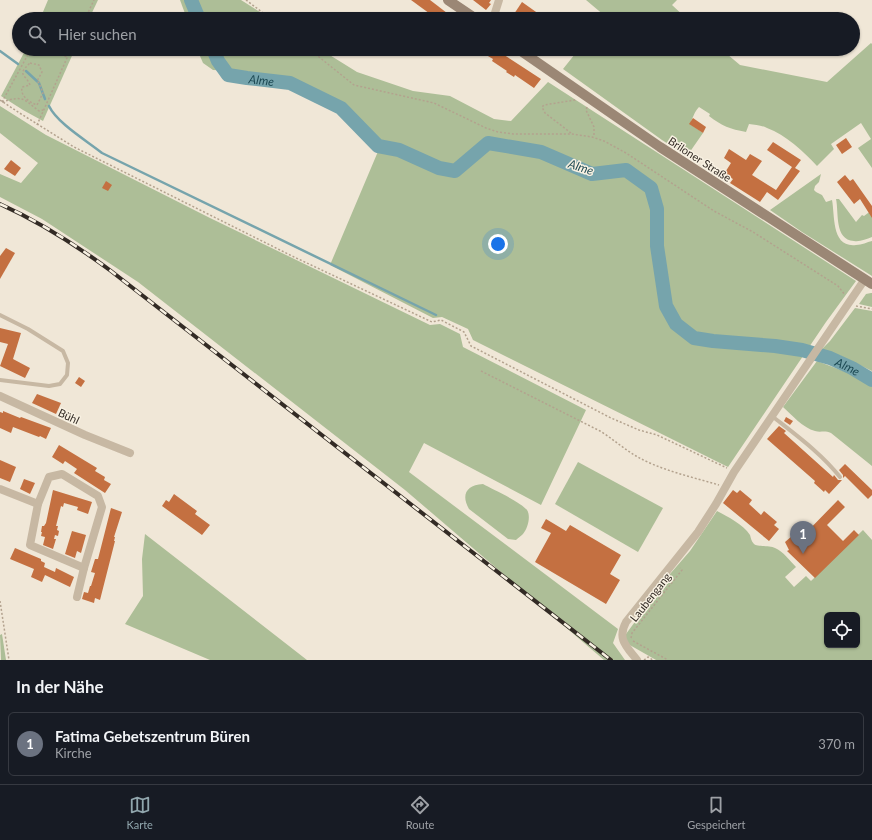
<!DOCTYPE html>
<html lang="de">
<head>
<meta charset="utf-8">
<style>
	body { margin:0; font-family:Lato,sans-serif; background:#242831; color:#f1f3f6 }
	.controls { position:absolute; right:12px; bottom:12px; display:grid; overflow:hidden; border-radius:6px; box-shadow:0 1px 3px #0004 }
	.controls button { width:36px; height:36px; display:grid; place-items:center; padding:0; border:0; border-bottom:1px solid #363941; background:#171b24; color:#f1f3f6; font:20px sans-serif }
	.you { position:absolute; left:498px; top:244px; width:14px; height:14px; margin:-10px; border:3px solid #fff; border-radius:50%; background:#1a73e8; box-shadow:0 0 0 6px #1a73e833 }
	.badge { display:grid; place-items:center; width:26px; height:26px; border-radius:50%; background:#91a6ad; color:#fff; font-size:13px; font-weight:700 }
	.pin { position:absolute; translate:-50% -33px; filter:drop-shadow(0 1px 2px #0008) }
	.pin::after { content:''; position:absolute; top:21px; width:14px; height:12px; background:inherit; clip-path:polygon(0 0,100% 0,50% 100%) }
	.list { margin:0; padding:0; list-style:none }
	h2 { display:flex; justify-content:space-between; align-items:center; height:52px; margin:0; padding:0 16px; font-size:17px }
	h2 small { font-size:13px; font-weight:400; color:#9ea1a6 }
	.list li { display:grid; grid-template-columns:26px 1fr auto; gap:12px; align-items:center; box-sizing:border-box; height:64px; margin:0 8px 8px; padding:0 8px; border:1px solid #363941; border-radius:6px }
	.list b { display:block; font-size:15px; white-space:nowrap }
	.list p { margin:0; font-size:13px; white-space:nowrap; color:#9ea1a6 }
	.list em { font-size:13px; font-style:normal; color:#9ea1a6 }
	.icon { flex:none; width:22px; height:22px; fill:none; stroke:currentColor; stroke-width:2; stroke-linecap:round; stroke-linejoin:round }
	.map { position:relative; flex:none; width:872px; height:660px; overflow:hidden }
	.search { position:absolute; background:#171b24; box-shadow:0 1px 3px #0004; left:12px; right:12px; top:12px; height:44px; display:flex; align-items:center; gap:10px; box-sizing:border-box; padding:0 14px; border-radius:22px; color:#9ea1a6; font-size:15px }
	.sheet { height:124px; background:#171b24 }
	nav { display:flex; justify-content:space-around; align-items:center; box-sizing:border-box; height:56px; border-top:1px solid #363941; background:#171b24; font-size:11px; color:#9ea1a6 }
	nav a { display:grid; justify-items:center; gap:2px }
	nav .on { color:#91a6ad }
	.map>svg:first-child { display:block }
	.green { fill:#adbe97; fill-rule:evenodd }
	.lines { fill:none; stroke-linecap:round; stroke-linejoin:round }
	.stream { stroke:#76a4ac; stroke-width:2.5 }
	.river { stroke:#76a4ac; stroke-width:14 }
	.building { fill:#c47041 }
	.path { stroke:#b3a28e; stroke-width:1.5; stroke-dasharray:2 2; stroke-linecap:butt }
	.lane { stroke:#c7b8a3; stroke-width:4 }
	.street { stroke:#c7b8a3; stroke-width:8 }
	.secondary { stroke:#9b8775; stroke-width:10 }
	.rail-casing { stroke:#332b25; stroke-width:4 }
	.rail { stroke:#f8f1e2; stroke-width:2.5; stroke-dasharray:8; stroke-linecap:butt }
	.labels { text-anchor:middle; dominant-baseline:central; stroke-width:3; stroke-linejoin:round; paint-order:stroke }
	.street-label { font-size:11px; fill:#332b25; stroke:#f8f1e2 }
	.water-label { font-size:12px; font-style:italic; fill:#1c4953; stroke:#f8f1e2 }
</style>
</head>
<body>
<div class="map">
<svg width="872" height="660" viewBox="0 0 872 660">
	<rect width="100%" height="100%" fill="#f0e7d7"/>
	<g class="green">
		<path d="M48 0H98L89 19H40Z"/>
		<path d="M180 0H241L271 19H187Z"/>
		<path d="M586 0H677L672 5 687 19H603L605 16Z"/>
		<path d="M871 43 872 44V168L858 148 871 139 861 123 831 144 834 149 817 166C803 151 786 135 767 128 761 125 755 125 749 124L746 132C730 129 722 126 709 116L710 114 699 107C694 112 693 118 690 124L703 133 687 156 662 140 563 69 579 49H721L740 65 827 82Z"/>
		<path d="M26 49H75L43 121 23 110 1 96Z"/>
		<path d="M197 49H320L357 72 413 91 450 96 494 119 511 121 548 82 856 281 826 322 728 467 473 340 468 329 442 317 433 318 330 265 382 142 344 105 291 79 235 71 213 70 203 63Z"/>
		<path d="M0 106 46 135 210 218 430 325 440 324 460 334 463 347 586 410 541 505 424 443 409 472 618 629 613 643 625 660H604L405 490 138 282 42 219 0 197V174L21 183 38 163 0 133Z"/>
		<path d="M821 174 819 182 815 186 814 190 816 192 822 195 826 202 832 200C835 215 831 248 856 245 862 245 867 242 872 241V276L802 232 770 210Z"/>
		<path d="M836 199H839L856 222 862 215 864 216 872 210V237C866 239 860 242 854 241 834 240 839 212 836 199Z"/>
		<path d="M871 293H872V307L859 304 866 294Z"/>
		<path d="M855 308 872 311V371L841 356 822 349 830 341Z"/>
		<path d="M817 361 851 374 872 387V466L831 433C824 430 821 433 815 431 803 428 792 415 783 407Z"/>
		<path d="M578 462 663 508 638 552 555 504Z"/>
		<path d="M483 484C492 489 521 502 527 510 531 516 528 528 523 534 521 536 518 538 516 540L508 539 469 509C461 495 466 485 483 484Z"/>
		<path d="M717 511C728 517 743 524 750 535 751 538 751 541 754 544 757 547 770 545 775 548 783 551 790 561 796 567L785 577 794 587 806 576 811 581 863 530 872 540V660H656L628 644 626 639V634L670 574 690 551ZM827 615H857V645H827Z"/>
		<path d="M145 534 307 660H210L125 624 143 596 142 559Z"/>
		<path d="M2 634 6 660H1L0 635Z"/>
	</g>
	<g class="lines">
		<g class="stream">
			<path d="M0 51 18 64"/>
			<path d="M26 71 39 83 45 99"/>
			<path d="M49 106C57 123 87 141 102 153L436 315"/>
		</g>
		<g class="river">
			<path d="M191 0 199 19"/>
			<path id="s1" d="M213 49 218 61 228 75 247 78 290 83 341 108 378 146 399 150 439 168 455 171 488 143 541 152 592 174 626 170 651 188 657 209V246L666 306 676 324 694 338 713 341 775 346 802 350 830 358 852 368 872 380"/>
		</g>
	</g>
	<g class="building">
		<path d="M411 0H430L447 13 443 19H437Z"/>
		<path d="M473 0H491L489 3 491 4 486 10Z"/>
		<path d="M522 2 546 19H522L514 14Z"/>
		<path d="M476 49H495L541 79 534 88 515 75 514 77 506 72 507 71 492 61 493 59Z"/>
		<path d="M693 118 706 127 703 133 689 124Z"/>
		<path d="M846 138 852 147 842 154 836 145Z"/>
		<path d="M773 142 801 160 795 168 800 171 778 200 767 192 760 202 730 183 733 179 724 174 731 163 724 158 729 149 746 160 750 154 762 161 752 175 776 190 792 167 767 150Z"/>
		<path d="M11 160 21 168 15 176 4 169Z"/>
		<path d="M845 175 850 181 853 179 872 206V218L860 199 854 204 837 182Z"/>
		<path d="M106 181 112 185 108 191 102 188Z"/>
		<path d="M6 248 15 253 0 279V256Z"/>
		<path d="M0 328 21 333 13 359 30 368 25 378 0 366 8 344 0 342Z"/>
		<path d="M79 377 85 381 81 387 75 383Z"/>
		<path d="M37 394 61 403 56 414 32 403Z"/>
		<path d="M3 411 20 418 21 417 51 428 46 439 40 436 39 437 13 427 11 433 0 428V412L3 413Z"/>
		<path d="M786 417 793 421 790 425 784 421Z"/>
		<path d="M779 426 786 431 784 433 833 477 834 475 838 480H842L829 494 825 490 824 492 814 483 815 481 767 439Z"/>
		<path d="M59 445 97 468 95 471 105 477 104 480 111 484 105 493 74 473 77 469 65 461 63 464 52 457Z"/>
		<path d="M0 460 16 467 10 482 0 478Z"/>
		<path d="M845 464 872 490V495L868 499 845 476 843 478V475L839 470Z"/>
		<path d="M24 479 35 483 30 494 20 489Z"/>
		<path d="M53 490 92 502 88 514 77 510 78 507 64 503 63 507 61 506 56 526H58L57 530 59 531 58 536 55 535 54 539H56L53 549 43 545 45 537 41 536 42 532H41L42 526H44L46 523Z"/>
		<path d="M733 490 737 493 740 490 752 500 749 504 761 515 764 511 777 522 774 525 779 529 769 541 723 503Z"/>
		<path d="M174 494 197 511 195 514 210 525 202 535 162 506 166 500 169 502Z"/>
		<path d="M838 500 845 507 827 525 843 541 854 530 859 535 815 578 787 551 789 550 785 542 792 536 800 539Z"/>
		<path d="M111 508 122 512 114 537H115L114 541H115L100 600 95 598 94 603 82 599 84 592 88 593 90 586H91L95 573 91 572 95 559H98Z"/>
		<path d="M546 519 566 531 570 525 621 555 610 574 620 580 606 604 535 562 551 533 541 528Z"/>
		<path d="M72 531 86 535 81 553 77 551 75 558 65 554Z"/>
		<path d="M15 548 41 559V561L45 563 44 567 55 572 56 568 74 577 70 587 45 575 42 582 31 577 34 569 10 559Z"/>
	</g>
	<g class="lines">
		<g class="path">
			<path d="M246 0 271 19"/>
			<path d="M85 19 94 0"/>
			<path d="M50 49 67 57"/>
			<path d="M309 49 354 85 434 103 486 128 498 132 513 134H572L592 137 604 141 626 153 714 211 753 232 838 286 845 295"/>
			<path d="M30 63 39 65 42 72 37 81 39 83 43 93 37 105C29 102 20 96 22 87L30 85C26 74 16 76 30 63Z"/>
			<path d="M0 100 18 112 74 147 292 256 432 322 441 320 464 332 471 346 611 418 639 430 657 435 727 468"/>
			<path d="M2 102 31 49"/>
			<path d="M2 102C24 95 23 99 39 111L43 110"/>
			<path d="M587 107 586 110 594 127V137"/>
			<path d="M37 125 71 49"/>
			<path d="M571 133 545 113 542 107 544 105 575 100 576 99"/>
			<path d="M856 306 872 309"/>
			<path d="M481 371 600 431C613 439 624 449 636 456 660 470 692 477 719 485"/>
			<path d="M0 601 9 660"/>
			<path d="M631 638 632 633 682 570 680 568"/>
			<path d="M633 641 668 660"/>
			<path d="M644 660 648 657 653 660"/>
		</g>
		<g class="lane">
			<path d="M0 315 28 329 63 351 68 363 67 375 60 384 49 386 0 380"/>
			<path d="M772 416C796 435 821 453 840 477"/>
		</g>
		<g class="street">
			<path d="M493 19 499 0"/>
			<path d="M0 396 85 435 130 453"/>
			<path d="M62 474 98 496 102 507 84 568 30 545 38 504 49 477Z"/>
			<path d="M0 489 38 504"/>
			<path d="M77 597 84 568"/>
			<path d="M637 660C626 646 617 639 626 622L698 532 716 504 734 472 865 279"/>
		</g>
		<g class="secondary">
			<path d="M448 0 476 19"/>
			<path d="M518 49 660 147 872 284"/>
		</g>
		<defs>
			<path id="rail" d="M0 204C40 222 76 245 111 271L611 660"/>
		</defs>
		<use href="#rail" class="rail-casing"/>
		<use href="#rail" class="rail"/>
	</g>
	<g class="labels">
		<g class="street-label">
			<text transform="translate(700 159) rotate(33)">Briloner Straße</text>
			<text transform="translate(69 416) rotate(25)">Bühl</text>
			<text transform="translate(650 597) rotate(-52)">Laubengang</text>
		</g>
		<g class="water-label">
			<text stroke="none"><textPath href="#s1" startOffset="64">Alme</textPath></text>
			<text transform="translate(581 167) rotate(18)">Alme</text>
			<text stroke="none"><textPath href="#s1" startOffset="822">Alme</textPath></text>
		</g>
	</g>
</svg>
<div class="controls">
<button><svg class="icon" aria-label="locate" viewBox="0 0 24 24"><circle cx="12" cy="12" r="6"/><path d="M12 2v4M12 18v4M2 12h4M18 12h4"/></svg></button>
</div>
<div class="you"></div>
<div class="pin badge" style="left:803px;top:554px;background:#6b7280">1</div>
<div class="search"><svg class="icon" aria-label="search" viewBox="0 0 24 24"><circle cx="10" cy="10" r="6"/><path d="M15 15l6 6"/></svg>Hier suchen</div>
</div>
<section class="sheet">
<h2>In der Nähe<small></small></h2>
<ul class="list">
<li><span class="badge" style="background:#6b7280">1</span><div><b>Fatima Gebetszentrum Büren</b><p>Kirche</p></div><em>370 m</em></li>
</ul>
</section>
<nav>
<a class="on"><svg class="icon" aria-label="map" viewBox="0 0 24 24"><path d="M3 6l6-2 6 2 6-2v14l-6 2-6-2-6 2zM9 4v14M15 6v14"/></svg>Karte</a>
<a><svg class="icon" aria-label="directions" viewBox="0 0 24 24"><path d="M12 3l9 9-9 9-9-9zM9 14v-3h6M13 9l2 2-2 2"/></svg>Route</a>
<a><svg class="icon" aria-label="saved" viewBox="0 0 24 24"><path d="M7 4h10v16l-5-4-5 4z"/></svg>Gespeichert</a>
</nav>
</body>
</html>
